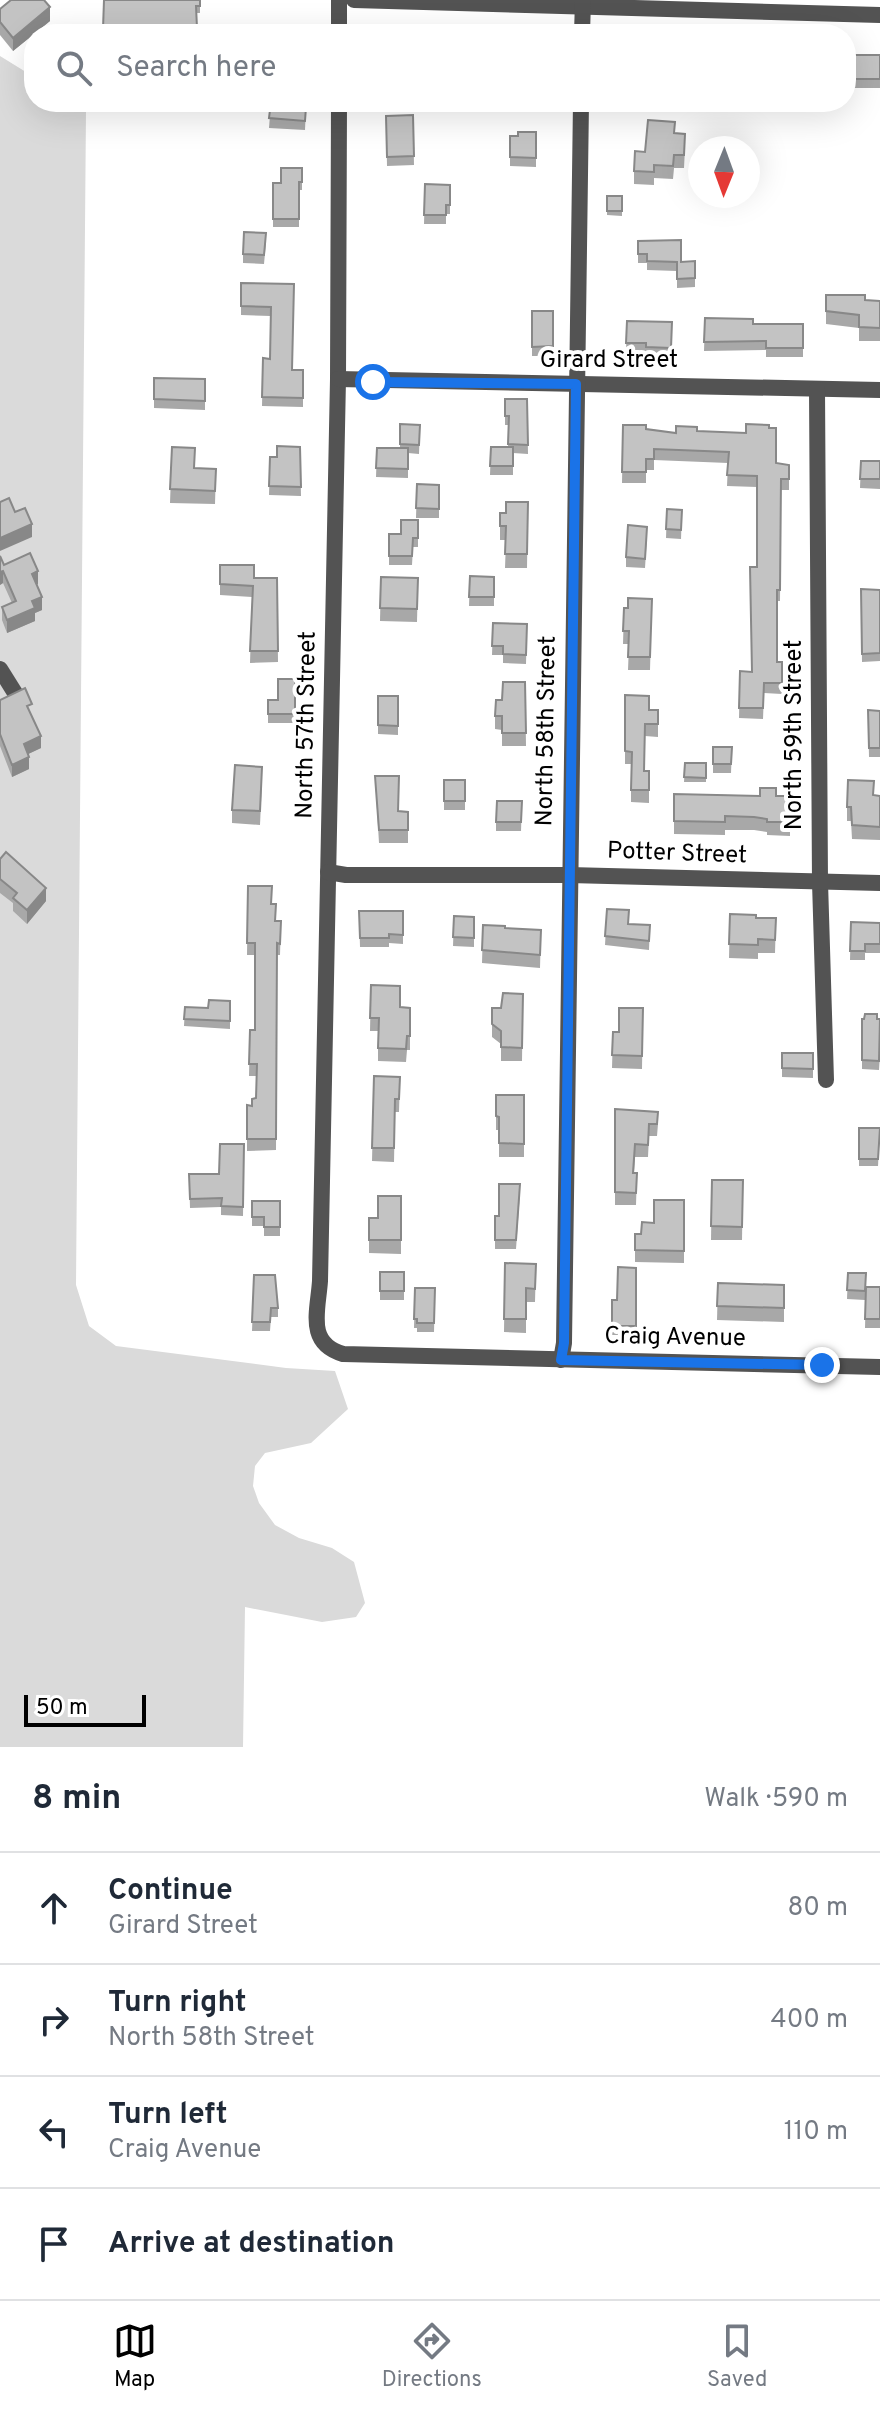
<!DOCTYPE html>
<html lang="en">
<head>
<meta charset="utf-8">
<style>
	body { margin:0; font-family:Overpass,sans-serif; background:#f2f2f3; color:#1f2937 }
	.compass { position:absolute; left:688px; top:136px; width:72px; height:72px; border-radius:50%; background:#fff; box-shadow:0 8px 32px #0002; rotate:181deg }
	.scale { position:absolute; left:24px; bottom:20px; width:122px; box-sizing:border-box; padding-left:8px; border:4px solid #000; border-top:0; font-size:22px; line-height:28px; white-space:nowrap; color:#000; -webkit-text-stroke:6px #fff; paint-order:stroke }
	.stop { position:absolute; width:24px; height:24px; margin:-18px; border:6px solid #1a73e8; border-radius:50%; background:#fff }
	.stop.end { background:#1a73e8; border-color:#fff; box-shadow:0 2px 8px #0008 }
	.list { margin:0; padding:0; list-style:none }
	h2 { display:flex; justify-content:space-between; align-items:center; height:104px; margin:0; padding:0 32px; font-size:34px }
	h2 small { font-size:26px; font-weight:400; color:#747a83 }
	.list li { display:grid; grid-template-columns:52px 1fr auto; gap:24px; align-items:center; box-sizing:border-box; height:112px; padding:0 32px; border-top:2px solid #e0e1e3 }
	.list b { display:block; font-size:30px; white-space:nowrap }
	.list p { margin:0; font-size:26px; white-space:nowrap; color:#747a83 }
	.list em { font-size:26px; font-style:normal; color:#747a83 }
	.icon { flex:none; width:44px; height:44px; fill:none; stroke:currentColor; stroke-width:2; stroke-linecap:round; stroke-linejoin:round }
	.map { position:relative; flex:none; width:880px; height:1747px; overflow:hidden }
	.search { position:absolute; background:#fff; box-shadow:0 8px 32px #0002; left:24px; right:24px; top:24px; height:88px; display:flex; align-items:center; gap:20px; box-sizing:border-box; padding:0 28px; border-radius:32px; color:#747a83; font-size:30px }
	.sheet { height:552px; background:#fff }
	nav { display:flex; justify-content:space-around; align-items:center; box-sizing:border-box; height:112px; border-top:2px solid #e0e1e3; background:#fff; font-size:22px; color:#747a83 }
	nav a { display:grid; justify-items:center; gap:4px }
	nav .on { color:#000 }
	.map>svg:first-child { display:block }
	.green { fill:#dadada }
	.lines { fill:none; stroke-linecap:round; stroke-linejoin:round }
	.street { stroke:#535353; stroke-width:16 }
	.wall { fill:#a8a8a8 }
	.shaded-wall { fill:#888 }
	.building { fill:#c3c3c3; stroke:#888; stroke-width:2 }
	.route { stroke:#1a73e8; stroke-width:10 }
	.labels { text-anchor:middle; dominant-baseline:central; stroke-width:8; stroke-linejoin:round; paint-order:stroke }
	.street-label { font-size:24px; fill:#000; stroke:#fff }
</style>
</head>
<body>
<div class="map">
<svg width="880" height="1747" viewBox="0 0 880 1747">
	<rect width="100%" height="100%" fill="#fff"/>
	<path class="green" d="M0 56 34 77V102H73L86 110 76 1285 89 1326 116 1346 286 1368 335 1371 348 1409 311 1443 265 1453 255 1466 253 1486 259 1503 275 1525 299 1538 332 1548 354 1562 365 1603 356 1617 322 1622 245 1607 243 1747H0Z"/>
	<g class="lines">
		<g class="street">
			<path d="M354 0 880 15"/>
			<path d="M339 34V0"/>
			<path d="M582 34 583 0"/>
			<path d="M339 102 338 379 320 1281C318 1311 306 1343 343 1354L880 1367"/>
			<path d="M338 379 880 390"/>
			<path d="M817 389 820 882 826 1080"/>
			<path d="M0 669 15 693"/>
			<path d="M328 872 346 875H569L880 883"/>
			<path d="M561 1360 564 1343 581 102"/>
		</g>
	</g>
	<g class="wall">
		<path d="M104 0H200V13H196L197 34H103Z"/>
		<path d="M0 9 50 21 13 51 0 35Z"/>
		<path d="M846 55 880 58V88H846Z"/>
		<path d="M271 102 306 107 305 130 269 128Z"/>
		<path d="M413 115 414 165 387 166 386 116Z"/>
		<path d="M536 132V167L510 166V136Z"/>
		<path d="M675 134 685 148 684 168H674L673 179 654 178V185L634 184V171L645 152Z"/>
		<path d="M302 168V190H299V227H273V183H281Z"/>
		<path d="M425 184 450 185V214H446V224H424Z"/>
		<path d="M622 196V216L607 215V211Z"/>
		<path d="M638 241 681 262 695 261V287L677 288V271L647 270V263H638Z"/>
		<path d="M266 242 264 264 243 263V254Z"/>
		<path d="M241 283 294 284 292 370H303V407L262 406 263 358 270 359 271 316 241 315Z"/>
		<path d="M826 295 865 300 880 301V341H859V328L826 324Z"/>
		<rect x="532" y="311" width="21" height="45"/>
		<path d="M705 318 753 324H803V357H766V350L704 351Z"/>
		<path d="M627 321 672 322 671 357 646 356V352H626Z"/>
		<path d="M154 378 205 379V410L154 408Z"/>
		<path d="M505 399H527L528 454 513 453V475H490L491 447H508V425H505Z"/>
		<path d="M400 424 420 425 419 454 408 453V478L376 477 377 448H400Z"/>
		<path d="M623 425 676 433 697 431 776 463 789 465V490H781L780 601H777V662H782V694L764 693 763 719 739 718 740 671 751 672 757 567V487L727 486 728 463 654 460V470H646V483H622Z"/>
		<path d="M172 447 195 468 216 469 215 504 170 503Z"/>
		<path d="M300 447 301 496 269 495 270 457H277Z"/>
		<path d="M861 461H880V489L860 488Z"/>
		<path d="M417 484 439 485V518H416Z"/>
		<path d="M528 502 527 568H505L506 540H500V513H506Z"/>
		<path d="M667 509 682 510 681 539 666 538Z"/>
		<path d="M418 520V547H413L412 565H389V534H401Z"/>
		<path d="M647 536 645 568 626 567V557Z"/>
		<path d="M4 565 38 584 36 585 42 610 35 613V621L7 633 2 620V607L12 603 3 583 0 585Z"/>
		<path d="M220 565 254 578H277L278 662 250 663 252 597 220 595Z"/>
		<path d="M470 576 494 577V606H469Z"/>
		<path d="M381 577 418 578 417 622 380 621Z"/>
		<path d="M861 589 880 590V661L862 662Z"/>
		<path d="M652 599 650 670H628L629 644H623L624 608H628Z"/>
		<path d="M493 623 527 624 526 664 503 663V655H492Z"/>
		<path d="M295 679V723H268V700H278Z"/>
		<path d="M525 682 526 746H502V730L495 729V716L502 700Z"/>
		<path d="M625 695 649 710 658 722V737L645 736V771H649V803L631 802V764H625Z"/>
		<path d="M378 696H398V735L378 734Z"/>
		<path d="M0 700 41 748 28 754 29 769 12 777 0 746Z"/>
		<path d="M868 710 880 711V757H869Z"/>
		<path d="M713 747H732L731 773H713Z"/>
		<path d="M685 763H706V782H684Z"/>
		<path d="M375 776 398 811 408 812V843H379Z"/>
		<path d="M262 780 260 825 232 823V810Z"/>
		<rect x="444" y="780" width="21" height="30"/>
		<path d="M674 794 790 796V836L767 835V832L754 830H725V835L674 834Z"/>
		<path d="M874 795 880 796V840L852 839 851 821H847V807Z"/>
		<path d="M522 801 521 831H496V822Z"/>
		<path d="M0 859 46 901 27 924 13 911V903L0 893Z"/>
		<path d="M248 886 272 904 276 921H281L280 955H277L276 1150 247 1151V1105L252 1106 256 1098 257 1076H249L250 1030H255V955H247Z"/>
		<path d="M607 909 628 924 650 925 649 950 605 945Z"/>
		<path d="M359 911H403V944L389 943V947H360Z"/>
		<path d="M730 914 756 918H776L775 953H758V959L729 958Z"/>
		<path d="M454 916 474 917V947L453 946Z"/>
		<path d="M851 922 880 923V953H865V960H850Z"/>
		<path d="M483 925 505 928 541 930 540 968 482 963Z"/>
		<path d="M371 985 400 1007 410 1008V1050H407L406 1062 378 1061V1031H370Z"/>
		<path d="M523 994 522 1061H501V1044L492 1037V1008H501Z"/>
		<path d="M230 1001V1029L184 1026 185 1007 208 1008Z"/>
		<path d="M643 1008 642 1069 612 1068 613 1032H619Z"/>
		<path d="M862 1019H864L880 1055 879 1070 862 1069Z"/>
		<path d="M813 1053V1078L782 1077V1068Z"/>
		<path d="M374 1076 400 1077 399 1112H395L394 1162 372 1161Z"/>
		<path d="M496 1095H524V1157H499V1130H496Z"/>
		<path d="M615 1109 658 1124 657 1136H649L648 1157H635L634 1173H637L636 1205H615Z"/>
		<path d="M859 1128H880L878 1166H859Z"/>
		<path d="M244 1144 243 1216 221 1215V1207L190 1208 189 1174H219Z"/>
		<path d="M712 1180H743L742 1240H711Z"/>
		<path d="M520 1193 516 1249H495V1216H499Z"/>
		<path d="M401 1196V1254L369 1253V1218H378Z"/>
		<path d="M684 1200V1263L635 1262V1234H641L654 1223Z"/>
		<path d="M252 1201H280V1236H264V1226H252Z"/>
		<path d="M505 1263 536 1264 535 1302H526V1333L504 1332Z"/>
		<path d="M636 1268V1335H612V1300H617Z"/>
		<rect x="380" y="1272" width="24" height="28"/>
		<path d="M848 1273H866L865 1300 847 1299Z"/>
		<path d="M254 1275 278 1308V1317H271L270 1331H252Z"/>
		<path d="M718 1283 784 1285V1322L717 1320Z"/>
		<path d="M866 1287H880V1328H865Z"/>
		<path d="M415 1288H435L434 1332H417V1328H414Z"/>
	</g>
	<g class="shaded-wall">
		<path d="M50 7V21L13 51V38Z"/>
		<path d="M32 524V537L0 551V538Z"/>
		<path d="M3 571V583L0 585V572Z"/>
		<path d="M38 571V584L32 587V574Z"/>
		<path d="M42 597V610L35 613V621L7 633V620L32 601Z"/>
		<path d="M41 736V748L24 756V744Z"/>
		<path d="M29 757V769L12 777V765Z"/>
		<path d="M46 888V901L27 924V910Z"/>
	</g>
	<g class="building">
		<path d="M11 0H44L50 7 13 38 0 22V9Z"/>
		<path d="M104 0H200V6H196L197 28 103 29Z"/>
		<path d="M411 32 462 34H411Z"/>
		<path d="M538 32V34H514V33Z"/>
		<rect x="846" y="55" width="34" height="24"/>
		<path d="M271 102H303V107H306L305 121 269 118Z"/>
		<path d="M413 115 414 156 387 157 386 116Z"/>
		<path d="M648 120 675 122 674 133 685 134 684 155H674L673 166 654 165V172L634 171 635 151 645 152Z"/>
		<path d="M518 132H536V158L510 157V136H518Z"/>
		<path d="M281 168H302V182H299V219H273V183H281Z"/>
		<path d="M425 184 450 185V205H446V215H424Z"/>
		<rect x="607" y="196" width="15" height="15"/>
		<path d="M244 232 266 233 264 255 243 254Z"/>
		<path d="M681 240V262L695 261V278L677 279V262L647 261V254H638V241Z"/>
		<path d="M241 283 294 284 292 370H303V398L262 397 263 358 270 359 271 307 241 306Z"/>
		<path d="M826 295H865V300L880 301V328L859 327V315L826 311Z"/>
		<path d="M532 311H553V346L532 347Z"/>
		<path d="M705 318 753 319V324H803V348H766V341L704 342Z"/>
		<path d="M627 321 672 322 671 348 646 347V343H626Z"/>
		<path d="M154 378 205 379V401L154 399Z"/>
		<path d="M505 399H527L528 445 508 444 509 416H505Z"/>
		<path d="M400 424 420 425 419 445 400 444Z"/>
		<path d="M746 424 769 425V428H776V463L789 465V479H781L780 590H777V662H782V683H764L763 708H739L740 671 752 672 750 567H757V476L727 475 729 452 654 449V459H646V472H622L623 425H646V429L676 433V426L697 427V431L746 433Z"/>
		<path d="M277 446 300 447 301 487 269 486 270 457H277Z"/>
		<path d="M172 447 195 448 194 468 216 469 215 491 170 489Z"/>
		<path d="M491 447H513V466H490Z"/>
		<path d="M377 448H408V469L376 468Z"/>
		<path d="M861 461H880V479H860Z"/>
		<path d="M417 484 439 485V509L416 508Z"/>
		<path d="M9 498 15 512 25 508 32 524 0 538V502Z"/>
		<path d="M506 502H528L527 554H505L506 526H500V513H506Z"/>
		<path d="M667 509 682 510 681 530 666 529Z"/>
		<path d="M401 520H418V538H413L412 556H389V534H401Z"/>
		<path d="M628 525 647 527 645 559 626 557Z"/>
		<path d="M30 553 38 571 32 574 42 597 32 601 35 608 7 620 2 607 16 601 3 571 0 572V556L4 565Z"/>
		<path d="M220 565H254V578H277L278 651H250L253 586 220 584Z"/>
		<path d="M470 576 494 577V597H469Z"/>
		<path d="M381 577 418 578 417 609 380 608Z"/>
		<path d="M861 589 880 590V653L862 654Z"/>
		<path d="M628 598 652 599 650 657H628L629 631H623L624 608H628Z"/>
		<path d="M493 623 527 624 526 655 503 654V646H492Z"/>
		<path d="M278 679H295V714H268V700H278Z"/>
		<path d="M503 682H525L526 733H502V716H495L496 700H502Z"/>
		<path d="M25 688 32 704 27 706 41 736 24 744 29 757 12 765 0 734V700Z"/>
		<path d="M625 695 649 696V710H658V724H645L644 771H649V790H631L632 752 625 751Z"/>
		<path d="M378 696H398V726L378 725Z"/>
		<path d="M868 710 880 711V748H869Z"/>
		<path d="M713 747H732L731 764H713Z"/>
		<path d="M685 763H706V778L684 777Z"/>
		<path d="M235 765 262 767 260 811 232 810Z"/>
		<path d="M375 776H399L398 811 408 812V830H379Z"/>
		<rect x="444" y="780" width="21" height="21"/>
		<path d="M848 780 874 781 873 795 880 796V827L852 825 851 807H847Z"/>
		<path d="M760 788H776V796H790V822H767V819L754 817 725 816V822L674 821V794L760 796Z"/>
		<path d="M497 801H522L521 822H496Z"/>
		<path d="M6 852 46 888 27 910 13 898 17 893 0 879V859Z"/>
		<path d="M248 886H272L271 904H276L275 921H281L280 944 277 943 276 1139H247V1105L252 1106V1099L256 1098 257 1064H249L250 1030H255V943H247Z"/>
		<path d="M607 909 629 910 628 924 650 925 649 941 605 936Z"/>
		<path d="M359 911H403V935L389 934V938H360Z"/>
		<path d="M730 914 756 915V918H776L775 940 758 939V945L729 944Z"/>
		<path d="M454 916 474 917V938L453 937Z"/>
		<path d="M851 922 880 923V944H865V951H850Z"/>
		<path d="M483 925 505 926V928L541 930 540 955 482 950Z"/>
		<path d="M371 985 400 986V1007L410 1008V1036H407L406 1049 378 1048 379 1018H370Z"/>
		<path d="M503 993 523 994 522 1048 501 1047V1031L492 1024V1008H501Z"/>
		<path d="M209 1000 230 1001V1021L184 1019 185 1007 208 1008Z"/>
		<path d="M619 1008H643L642 1056 612 1055 613 1032H619Z"/>
		<path d="M865 1014H877V1019H880L879 1061 862 1060V1019H864Z"/>
		<path d="M782 1053H813V1069L782 1068Z"/>
		<path d="M374 1076 400 1077 399 1099H395L394 1148H372Z"/>
		<path d="M496 1095H524V1144L499 1143V1117L496 1116Z"/>
		<path d="M615 1109 658 1112 657 1124H649L648 1145 635 1144 633 1173H637L636 1193 615 1192Z"/>
		<path d="M859 1128H880L878 1159H859Z"/>
		<path d="M220 1144H244L243 1207 221 1206 222 1198 190 1199 189 1174H219Z"/>
		<path d="M712 1180H743L742 1227 711 1226Z"/>
		<path d="M499 1184H520L516 1240H495V1216H499Z"/>
		<path d="M378 1196H401V1240H369V1218H378Z"/>
		<path d="M654 1200H684V1251L635 1250V1234H641L642 1222 654 1223Z"/>
		<path d="M252 1201H280V1227H264V1217H252Z"/>
		<path d="M505 1263 536 1264 535 1289 526 1288V1319H504Z"/>
		<path d="M618 1267 636 1268V1326H612V1300H617Z"/>
		<rect x="380" y="1272" width="24" height="19"/>
		<path d="M848 1273H866L865 1291 847 1290Z"/>
		<path d="M254 1275H275L278 1308H271L270 1322H252Z"/>
		<path d="M718 1283 784 1285V1308L717 1306Z"/>
		<path d="M866 1287H880V1319H865Z"/>
		<path d="M415 1288H435L434 1323H417V1319H414Z"/>
	</g>
	<g class="lines">
		<path class="route" d="M373 382 576 384 564 1343 561 1360 822 1365"/>
	</g>
	<g class="labels">
		<g class="street-label">
			<text x="609" y="361">Girard Street</text>
			<text transform="translate(307 725) rotate(-89)">North 57th Street</text>
			<text transform="translate(547 731) rotate(-89)">North 58th Street</text>
			<text transform="translate(795 735) rotate(-90)">North 59th Street</text>
			<text transform="translate(677 854) rotate(2)">Potter Street</text>
			<text transform="translate(675 1338) rotate(1)">Craig Avenue</text>
		</g>
	</g>
</svg>
<svg class="compass" viewBox="-18 -18 36 36"><path d="M0-13l5 13h-10z" fill="#e53935"/><path d="M0 13l5-13h-10z" fill="#747a83"/></svg>
<div class="scale">50 m</div>
<div class="stop" style="left:373px;top:382px"></div>
<div class="stop end" style="left:822px;top:1365px"></div>
<div class="search"><svg class="icon" aria-label="search" viewBox="0 0 24 24"><circle cx="10" cy="10" r="6"/><path d="M15 15l6 6"/></svg>Search here</div>
</div>
<section class="sheet">
<h2>8 min<small>Walk · 590 m</small></h2>
<ul class="list">
<li><svg class="icon" aria-label="ahead" viewBox="0 0 24 24"><path d="M12 20V5M6 11l6-6 6 6"/></svg><div><b>Continue</b><p>Girard Street</p></div><em>80 m</em></li>
<li><svg class="icon" aria-label="right" viewBox="0 0 24 24"><path d="M7 20v-9h11M14 6l5 5-5 5"/></svg><div><b>Turn right</b><p>North 58th Street</p></div><em>400 m</em></li>
<li><svg class="icon" aria-label="left" viewBox="0 0 24 24"><path d="M17 20v-9H6M10 6l-5 5 5 5"/></svg><div><b>Turn left</b><p>Craig Avenue</p></div><em>110 m</em></li>
<li><svg class="icon" aria-label="arrive" viewBox="0 0 24 24"><path d="M6 21V4h12l-3 4 3 4H6"/></svg><div><b>Arrive at destination</b></div></li>
</ul>
</section>
<nav>
<a class="on"><svg class="icon" aria-label="map" viewBox="0 0 24 24"><path d="M3 6l6-2 6 2 6-2v14l-6 2-6-2-6 2zM9 4v14M15 6v14"/></svg>Map</a>
<a><svg class="icon" aria-label="directions" viewBox="0 0 24 24"><path d="M12 3l9 9-9 9-9-9zM9 14v-3h6M13 9l2 2-2 2"/></svg>Directions</a>
<a><svg class="icon" aria-label="saved" viewBox="0 0 24 24"><path d="M7 4h10v16l-5-4-5 4z"/></svg>Saved</a>
</nav>
</body>
</html>
